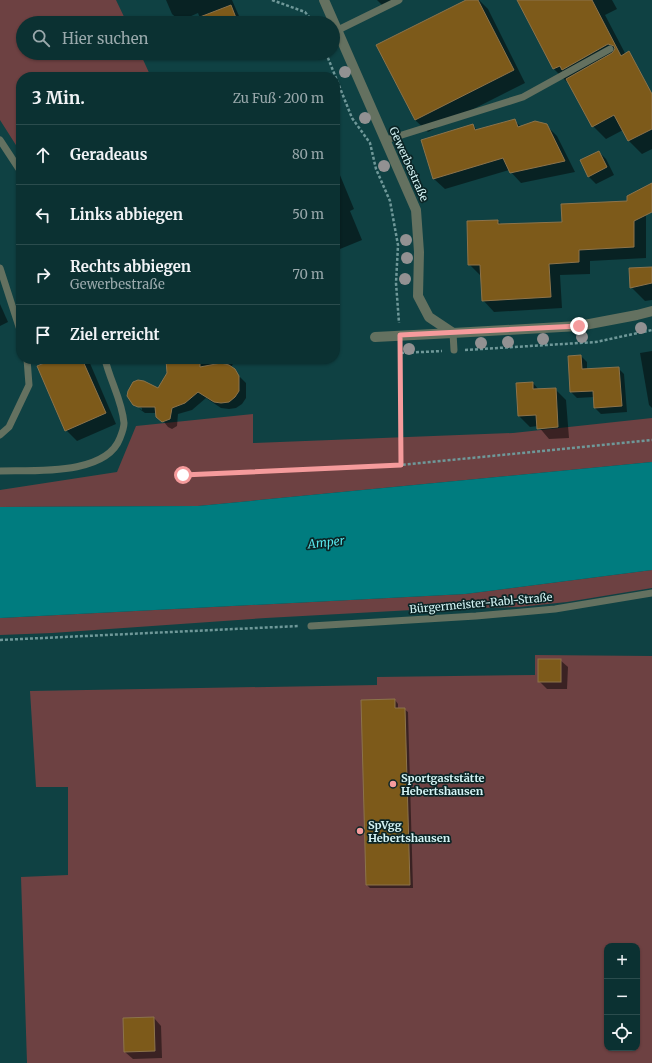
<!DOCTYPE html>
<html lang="de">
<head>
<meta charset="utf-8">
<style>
	body { margin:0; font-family:Merriweather,serif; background:#14393a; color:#f1f3f6 }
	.controls { position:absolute; right:12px; bottom:12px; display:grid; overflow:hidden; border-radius:8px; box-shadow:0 1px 3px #0004 }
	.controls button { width:36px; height:36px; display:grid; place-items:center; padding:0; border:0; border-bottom:1px solid #2b4c4d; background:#0b3132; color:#f1f3f6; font:20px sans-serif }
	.stop { position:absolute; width:12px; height:12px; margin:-9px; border:3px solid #f59b9c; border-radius:50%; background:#fff }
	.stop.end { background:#f59b9c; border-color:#fff; box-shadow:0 1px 4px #0008 }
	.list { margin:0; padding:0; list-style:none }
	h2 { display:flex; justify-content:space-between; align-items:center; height:52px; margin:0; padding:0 16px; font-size:17px }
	h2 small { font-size:13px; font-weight:400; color:#9aa9ac }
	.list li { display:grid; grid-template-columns:26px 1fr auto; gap:12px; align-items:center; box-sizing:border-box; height:60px; padding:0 16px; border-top:1px solid #2b4c4d }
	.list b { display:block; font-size:15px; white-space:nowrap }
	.list p { margin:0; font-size:13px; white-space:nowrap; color:#9aa9ac }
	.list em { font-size:13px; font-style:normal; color:#9aa9ac }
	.icon { flex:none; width:22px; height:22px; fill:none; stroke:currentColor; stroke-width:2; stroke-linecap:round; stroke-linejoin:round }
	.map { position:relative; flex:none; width:652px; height:1063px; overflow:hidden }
	.search { position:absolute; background:#0b3132; box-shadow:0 1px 3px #0004; left:16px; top:16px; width:324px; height:44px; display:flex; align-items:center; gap:10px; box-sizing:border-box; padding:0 14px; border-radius:22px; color:#9aa9ac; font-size:15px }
	.panel { position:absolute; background:#0b3132; box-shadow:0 1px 3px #0004; left:16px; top:72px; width:324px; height:292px; border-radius:16px }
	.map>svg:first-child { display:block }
	.green { fill:#6d4142; fill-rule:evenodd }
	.water { fill:#007c7f }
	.shadow { fill:#0007 }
	.building { fill:#7d5a1a; stroke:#8c734b }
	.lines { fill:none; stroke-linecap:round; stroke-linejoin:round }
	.path { stroke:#6f9899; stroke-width:2.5; stroke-dasharray:3 2; stroke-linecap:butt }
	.lane { stroke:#647160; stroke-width:7 }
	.street { stroke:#647160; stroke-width:10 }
	.tree { fill:#929192 }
	.route { stroke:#f59b9c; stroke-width:5 }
	.poi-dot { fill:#f59b9c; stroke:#0b2526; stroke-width:1.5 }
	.labels { text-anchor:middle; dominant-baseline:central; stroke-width:3.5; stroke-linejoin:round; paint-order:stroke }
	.street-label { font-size:11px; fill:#d5f4f5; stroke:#0b2526 }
	.poi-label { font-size:11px; font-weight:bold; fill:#d5f4f5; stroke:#0b2526; text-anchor:start }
	.water-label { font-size:12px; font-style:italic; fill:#58e6eb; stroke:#0b2526 }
</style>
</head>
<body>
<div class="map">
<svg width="652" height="1063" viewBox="0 0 652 1063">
	<rect width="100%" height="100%" fill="#0f4143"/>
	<g class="green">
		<path d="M0 0H116L127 23H23V53H140L151 77H21V153L0 120Z"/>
		<path d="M253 414V443L513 433 652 418V462L198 506 0 507V490L117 472 136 426Z"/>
		<path d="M652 570V588L567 602 519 607 431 609 266 618 52 633 0 635V618L465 594Z"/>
		<path d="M535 655 652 656V1063H27L21 877 68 875V787H36L30 691 377 685V677L535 675ZM607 946H637V1048H607Z"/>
	</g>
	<path class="water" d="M652 462V570L465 594 0 618V507L198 506Z"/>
	<g class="shadow">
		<path d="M166 0H232L242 23H202L198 13 180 21 172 14Z"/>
		<path d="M377 0H398L384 7Z"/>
		<path d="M468 0H479L488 9 525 83 428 132 415 120 378 46Z"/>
		<path d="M518 0H612L617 9 605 15 647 95 652 94V149L642 154 629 141 623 130 606 139 593 126 569 81 567 82 554 69Z"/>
		<path d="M216 53H230L220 57Z"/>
		<path d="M514 120 521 127 546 125 557 136 575 172 521 183 509 170 445 189 434 179 473 125 477 130Z"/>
		<path d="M599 152 606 159 614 175 596 184 588 176Z"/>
		<path d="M335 163 354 209 350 211 362 240 340 249 335 246Z"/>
		<path d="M646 213V258L590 261V274L560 275 562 308 494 312 483 300 481 276 469 264 498 221 502 225 563 223Z"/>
		<path d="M652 268V300L645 301 631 287Z"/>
		<path d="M0 304 8 322 0 326Z"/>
		<path d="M652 351V408L649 405 640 353Z"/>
		<path d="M581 356 587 362V370L618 368 624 374 627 412 601 414 595 408 594 397 577 398 571 392Z"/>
		<path d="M56 359H87L89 361 116 424 77 441 66 430Z"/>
		<path d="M167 359H235L231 368 246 383V398L242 404 236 408 229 409 221 408 206 398 192 410 178 414 177 426 172 429 168 427 157 413H145L138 408 142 410V408L134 404 158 389 168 373Z"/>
		<path d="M533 383 539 390 555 389 566 400 569 438 549 439 538 426 530 427 519 416Z"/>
		<path d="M560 660 568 667 567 689H547L539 681Z"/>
		<path d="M395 700 398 704V709H404L408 712 413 888H370L367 885Z"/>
		<path d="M154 1018 161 1026 162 1058 133 1059 125 1052Z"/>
	</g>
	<g class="building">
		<path d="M466 0H478L514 70 415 120 376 45Z"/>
		<path d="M517 0H592L621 56 629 51 652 94V129L628 141 614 115 592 127 566 79 612 53 615 49 614 46 608 44 562 70 560 66 553 69Z"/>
		<path d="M231 5 238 23H187V22Z"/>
		<path d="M515 119 518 127 535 121 547 124 565 161 510 173 503 158 433 179 421 140 473 124 475 130Z"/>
		<path d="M599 151 607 167 588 177 580 160Z"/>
		<path d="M652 183V212L634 221V247L579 250V262L549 264 551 297 482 301 480 265H468L467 221 498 220V224L562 222 561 204 627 201V196Z"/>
		<path d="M652 267V283L630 288 629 268Z"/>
		<path d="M581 355 582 369 619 367 622 406 594 408 593 391 570 392 568 356Z"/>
		<path d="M54 359H82L106 413 65 431 37 366Z"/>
		<path d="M166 359H200V367L221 363 229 365 235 369 239 376V391L235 397 229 402 221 403 214 402 198 392 185 403 172 408 170 419 162 422 156 417 155 407H138L133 405 127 396 128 391 133 382 138 380 144 381 158 388 167 373Z"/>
		<path d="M533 382V389L556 388 558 427 537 429 536 415 518 416 516 383Z"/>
		<rect x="538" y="659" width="23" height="23"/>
		<path d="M395 699V708H405L410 885H366L361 700Z"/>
		<path d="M154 1017 155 1051 124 1052 123 1018Z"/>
	</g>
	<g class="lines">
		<g class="path">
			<path d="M272 0 305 12 314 23"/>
			<path d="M326 53 352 118 370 143 376 169 390 201 398 245 396 283 399 323"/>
			<path d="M400 350 401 465"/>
			<path d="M465 350 596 342 652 330"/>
			<path d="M401 353 442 351"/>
			<path d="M183 475 401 465 652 440"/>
			<path d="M0 640 299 626"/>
		</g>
		<g class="lane">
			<path d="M338 30 399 0"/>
			<path d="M0 140 21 172"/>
			<path d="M386 140 523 97 610 49"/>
			<path d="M0 268 21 333"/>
			<path d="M453 333 454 350"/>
			<path d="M0 435 9 427 29 385 27 359"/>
			<path d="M0 471C33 470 106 476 120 438 122 433 124 428 124 423 122 400 110 381 105 359"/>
			<path d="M311 626 476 616 555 609 652 593"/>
		</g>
		<g class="street">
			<path d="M324 0 416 210 419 252 418 296 429 317 453 333 579 326 637 315 652 311"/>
			<path d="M375 337 453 333"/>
		</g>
	</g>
	<g class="tree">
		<circle cx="345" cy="72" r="6"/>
		<circle cx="365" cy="118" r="6"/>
		<circle cx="384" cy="166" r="6"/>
		<circle cx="406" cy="240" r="6"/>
		<circle cx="407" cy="258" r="6"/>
		<circle cx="405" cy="279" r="6"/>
		<circle cx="641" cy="328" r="6"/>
		<circle cx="582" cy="337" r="6"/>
		<circle cx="543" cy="339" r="6"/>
		<circle cx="508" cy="342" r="6"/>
		<circle cx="481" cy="343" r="6"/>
		<circle cx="409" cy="349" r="6"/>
	</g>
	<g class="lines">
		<path class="route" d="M183 475 401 465 400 335 579 326"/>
	</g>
	<g class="poi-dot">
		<circle cx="393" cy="784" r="4"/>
		<circle cx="360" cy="831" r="4"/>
	</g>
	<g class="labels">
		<g class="street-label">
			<text transform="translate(409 164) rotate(66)">Gewerbestraße</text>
			<text transform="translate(481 603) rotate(-5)">Bürgermeister-Rabl-Straße</text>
		</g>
		<g class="poi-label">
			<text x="401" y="778">Sportgaststätte<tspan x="401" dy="13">Hebertshausen</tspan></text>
			<text x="368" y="825">SpVgg<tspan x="368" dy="13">Hebertshausen</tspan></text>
		</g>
		<g class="water-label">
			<text transform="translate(326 542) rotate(-6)">Amper</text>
		</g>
	</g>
</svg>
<div class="controls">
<button>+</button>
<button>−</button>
<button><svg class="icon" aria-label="locate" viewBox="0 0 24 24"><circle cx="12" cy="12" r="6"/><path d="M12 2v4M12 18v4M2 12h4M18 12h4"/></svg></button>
</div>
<div class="stop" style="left:183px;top:475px"></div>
<div class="stop end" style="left:579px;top:326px"></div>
<div class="search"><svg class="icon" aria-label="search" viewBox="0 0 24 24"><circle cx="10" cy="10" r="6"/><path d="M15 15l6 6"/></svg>Hier suchen</div>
<section class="panel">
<h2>3 Min.<small>Zu Fuß · 200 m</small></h2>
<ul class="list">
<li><svg class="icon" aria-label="ahead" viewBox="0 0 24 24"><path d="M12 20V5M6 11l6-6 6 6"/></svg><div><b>Geradeaus</b></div><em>80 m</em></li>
<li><svg class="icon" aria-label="left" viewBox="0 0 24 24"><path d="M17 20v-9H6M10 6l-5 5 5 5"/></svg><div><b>Links abbiegen</b></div><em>50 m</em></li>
<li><svg class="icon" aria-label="right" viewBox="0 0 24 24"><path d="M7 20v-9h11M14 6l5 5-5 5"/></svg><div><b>Rechts abbiegen</b><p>Gewerbestraße</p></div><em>70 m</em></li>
<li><svg class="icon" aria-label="arrive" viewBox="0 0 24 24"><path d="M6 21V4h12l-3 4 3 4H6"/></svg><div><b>Ziel erreicht</b></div></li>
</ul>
</section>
</div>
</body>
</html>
